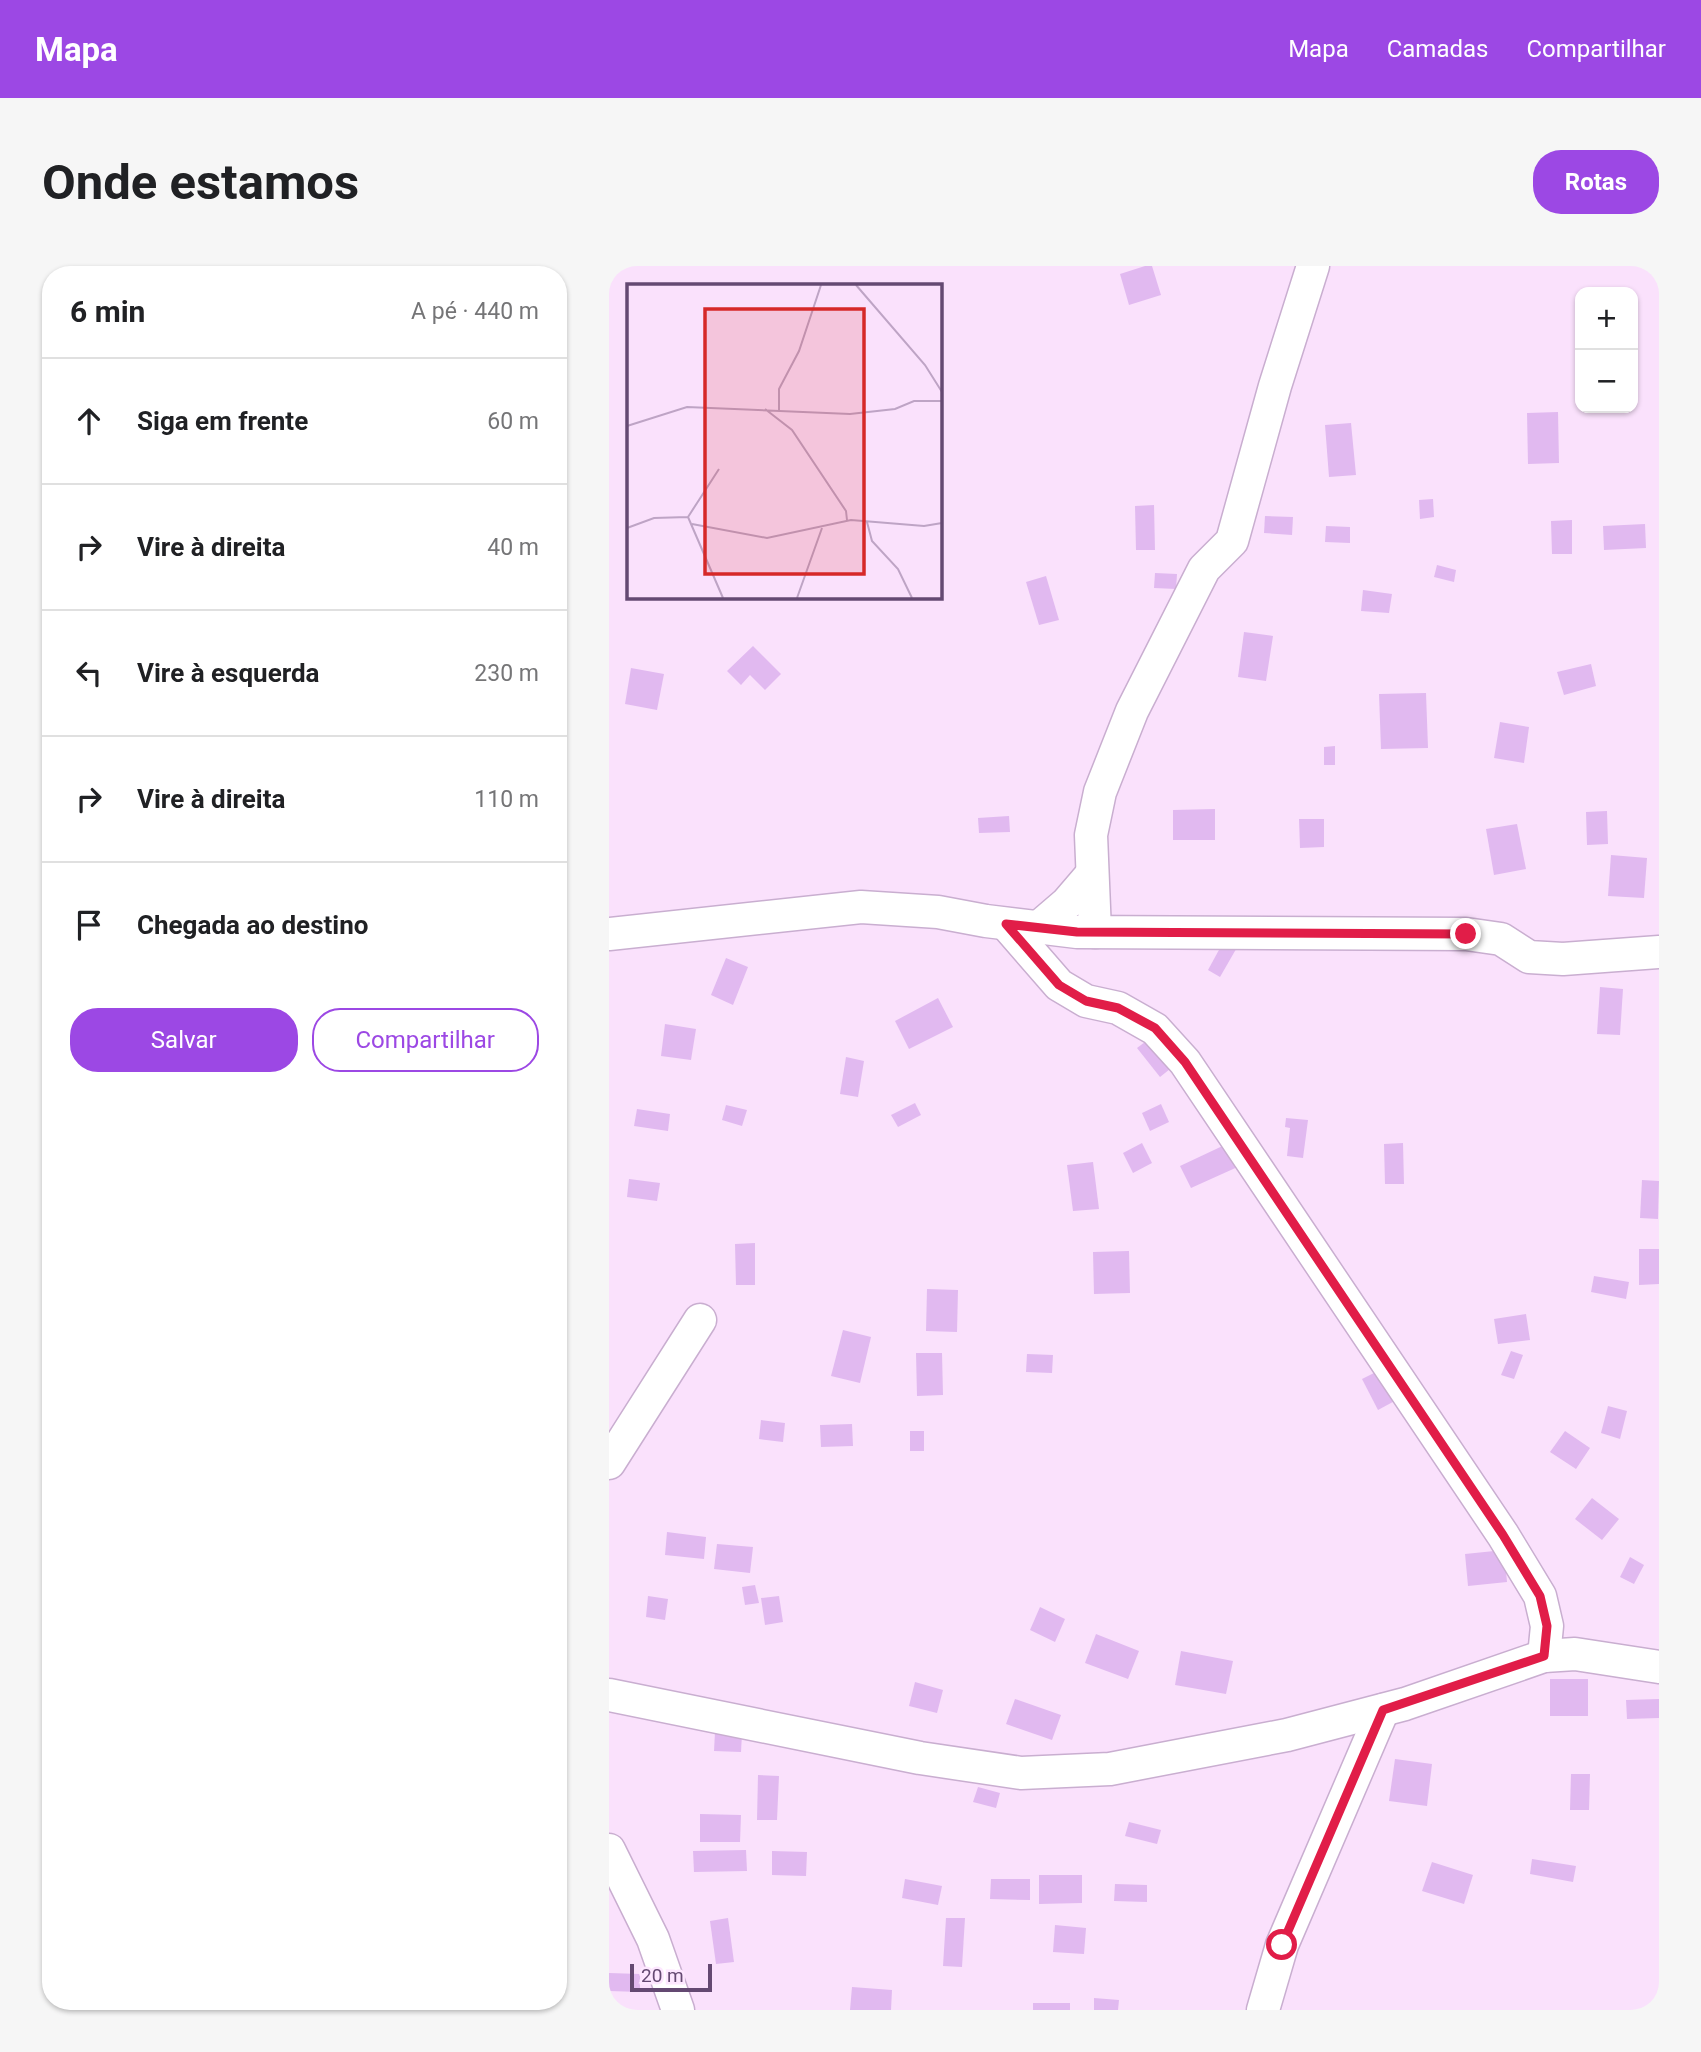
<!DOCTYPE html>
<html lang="pt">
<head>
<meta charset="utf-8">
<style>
	body { margin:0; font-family:Roboto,sans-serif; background:#f6f6f6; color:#202124 }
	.controls { position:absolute; right:21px; top:21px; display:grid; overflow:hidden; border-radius:14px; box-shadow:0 2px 5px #0004 }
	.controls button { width:63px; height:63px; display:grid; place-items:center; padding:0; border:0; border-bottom:2px solid #e0e0e0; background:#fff; color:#202124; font:35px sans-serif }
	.scale { position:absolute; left:21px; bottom:18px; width:82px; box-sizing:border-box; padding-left:7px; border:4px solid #644972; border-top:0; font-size:19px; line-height:24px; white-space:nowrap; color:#644972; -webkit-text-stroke:5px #fde7ff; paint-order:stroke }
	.stop { position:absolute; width:21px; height:21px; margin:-16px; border:5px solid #e11d48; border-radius:50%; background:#fff }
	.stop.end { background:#e11d48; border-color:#fff; box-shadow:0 2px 7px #0008 }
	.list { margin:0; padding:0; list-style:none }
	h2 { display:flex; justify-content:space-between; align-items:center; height:91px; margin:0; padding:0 28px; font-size:30px }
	h2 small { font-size:23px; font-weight:400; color:#757577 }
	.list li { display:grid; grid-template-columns:46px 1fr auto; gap:21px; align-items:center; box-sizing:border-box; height:126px; padding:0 28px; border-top:2px solid #e0e0e0 }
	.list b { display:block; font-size:26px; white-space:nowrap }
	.list em { font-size:23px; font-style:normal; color:#757577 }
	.actions { display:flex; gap:14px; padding:21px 28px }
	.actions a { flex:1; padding:16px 0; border:2px solid #9c48e4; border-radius:28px; text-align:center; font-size:24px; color:#9c48e4 }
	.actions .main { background:#9c48e4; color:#fff }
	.icon { flex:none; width:38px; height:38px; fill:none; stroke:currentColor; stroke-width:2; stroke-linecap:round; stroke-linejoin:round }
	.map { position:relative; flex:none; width:1050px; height:1744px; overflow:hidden; border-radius:28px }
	header { display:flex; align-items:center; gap:42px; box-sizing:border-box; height:98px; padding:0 35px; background:#9c48e4; color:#fff }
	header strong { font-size:33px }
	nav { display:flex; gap:38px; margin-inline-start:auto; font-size:24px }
	.intro { display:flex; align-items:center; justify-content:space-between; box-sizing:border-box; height:168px; padding:0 42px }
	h1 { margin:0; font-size:49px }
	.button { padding:18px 32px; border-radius:28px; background:#9c48e4; color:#fff; font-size:24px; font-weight:700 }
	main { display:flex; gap:42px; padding:0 42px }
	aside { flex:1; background:#fff; border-radius:28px; box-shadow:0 2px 5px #0004 }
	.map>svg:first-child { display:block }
	.building { fill:#e1b9f0 }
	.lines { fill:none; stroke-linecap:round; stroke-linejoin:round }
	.minor-casing { stroke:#c9aed0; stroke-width:35 }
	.minor { stroke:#fff; stroke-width:32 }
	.route { stroke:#e11d48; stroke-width:9 }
	.inset-road { fill:none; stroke:#bea4c5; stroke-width:2 }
	.view { fill:#d62828; fill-opacity:0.15; stroke:#d62828; stroke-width:3.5 }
	.inset-edge { fill:none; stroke:#644972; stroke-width:3.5 }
</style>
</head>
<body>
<header>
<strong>Mapa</strong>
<nav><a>Mapa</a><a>Camadas</a><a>Compartilhar</a></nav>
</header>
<div class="intro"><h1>Onde estamos</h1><a class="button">Rotas</a></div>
<main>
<aside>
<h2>6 min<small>A pé · 440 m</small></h2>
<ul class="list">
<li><svg class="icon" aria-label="ahead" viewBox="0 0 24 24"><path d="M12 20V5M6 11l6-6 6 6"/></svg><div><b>Siga em frente</b></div><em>60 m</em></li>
<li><svg class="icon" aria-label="right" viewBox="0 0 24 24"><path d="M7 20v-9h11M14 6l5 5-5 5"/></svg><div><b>Vire à direita</b></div><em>40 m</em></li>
<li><svg class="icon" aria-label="left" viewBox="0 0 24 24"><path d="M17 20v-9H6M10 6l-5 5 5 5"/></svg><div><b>Vire à esquerda</b></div><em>230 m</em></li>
<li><svg class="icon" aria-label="right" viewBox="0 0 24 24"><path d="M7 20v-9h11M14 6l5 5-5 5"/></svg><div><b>Vire à direita</b></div><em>110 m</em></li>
<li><svg class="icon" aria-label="arrive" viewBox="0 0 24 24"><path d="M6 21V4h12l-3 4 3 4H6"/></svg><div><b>Chegada ao destino</b></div></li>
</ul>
<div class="actions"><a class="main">Salvar</a><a>Compartilhar</a></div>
</aside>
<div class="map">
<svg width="1050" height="1744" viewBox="0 0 1050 1744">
	<rect width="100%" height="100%" fill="#fae1fc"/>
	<g class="building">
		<path d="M536 0H543L552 29 520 39 511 8Z"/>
		<path d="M949 146 950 197 919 198 918 147Z"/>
		<path d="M742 157 747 209 720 211 716 159Z"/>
		<path d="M824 233 825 251 811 253 810 234Z"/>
		<path d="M545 239 546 284H527L526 240Z"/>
		<path d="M656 250 684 251 683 269 655 267Z"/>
		<path d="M963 254V288H943L942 255Z"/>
		<path d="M1036 258 1037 282 995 284 994 260Z"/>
		<path d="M717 260 741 261V277L716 276Z"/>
		<path d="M828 299 847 304 845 316 825 311Z"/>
		<path d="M546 307 568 308 567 323 545 322Z"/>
		<path d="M437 310 450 354 430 359 417 316Z"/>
		<path d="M754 324 783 328 780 347 752 345Z"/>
		<path d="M635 366 664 370 657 415 629 411Z"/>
		<path d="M144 380 172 408 156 424 141 409 132 419 118 405Z"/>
		<path d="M982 398 987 420 955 429 948 406Z"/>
		<path d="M22 402 55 408 48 444 16 438Z"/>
		<path d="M817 427 819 482 772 483 770 428Z"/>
		<path d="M891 456 920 461 915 497 885 492Z"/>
		<path d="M726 480V499H715V481Z"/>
		<path d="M606 543V574H564V544Z"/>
		<path d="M998 545 999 578 978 579 977 546Z"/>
		<path d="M400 550 401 566 370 567 369 552Z"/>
		<path d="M690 553H715V581L691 582Z"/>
		<path d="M908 558 917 603 885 609 877 563Z"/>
		<path d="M1002 589 1038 592 1035 632 999 630Z"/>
		<path d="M617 671 630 678 611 711 599 704Z"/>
		<path d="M117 692 139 701 124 739 102 729Z"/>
		<path d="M991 721 1014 723 1011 769 988 768Z"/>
		<path d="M329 732 344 761 300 783 286 755Z"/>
		<path d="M56 758 87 763 82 794 52 790Z"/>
		<path d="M544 770 566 799 551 811 528 782Z"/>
		<path d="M237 791 255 795 249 831 231 828Z"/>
		<path d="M306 837 312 849 289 861 282 849Z"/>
		<path d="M552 838 560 856 541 865 533 847Z"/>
		<path d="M117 839 138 844 133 860 113 854Z"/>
		<path d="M28 843 61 848 59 865 25 860Z"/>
		<path d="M677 852 699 854 694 892 678 890 681 862 676 861Z"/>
		<path d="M622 876 633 899 582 922 571 900Z"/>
		<path d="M533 877 543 897 524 907 514 887Z"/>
		<path d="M794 877 795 918H776L775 878Z"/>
		<path d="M484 896 490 943 464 945 458 899Z"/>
		<path d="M20 913 51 917 48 935 18 931Z"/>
		<path d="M1033 914 1050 915 1049 953 1031 952Z"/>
		<path d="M146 977V1019H127L126 978Z"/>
		<path d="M1030 983H1050V1018L1030 1019Z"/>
		<path d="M520 985 521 1027 485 1028 484 986Z"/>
		<path d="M985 1010 1020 1016 1017 1033 982 1026Z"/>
		<path d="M318 1023 349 1024 348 1066 317 1065Z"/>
		<path d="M917 1048 921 1074 889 1078 885 1053Z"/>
		<path d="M234 1064 262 1071 251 1117 222 1110Z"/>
		<path d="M902 1085 914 1089 905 1113 892 1109Z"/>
		<path d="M307 1087H333L334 1129 308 1130Z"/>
		<path d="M418 1088 444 1089 443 1107 417 1106Z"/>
		<path d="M777 1101 793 1131 769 1144 753 1113Z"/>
		<path d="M999 1140 1018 1145 1011 1173 992 1167Z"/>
		<path d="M152 1154 176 1157 174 1176 150 1173Z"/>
		<path d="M243 1158 244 1180 212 1181 211 1159Z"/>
		<rect x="301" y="1165" width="14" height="20"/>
		<path d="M956 1165 981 1182 967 1203 941 1186Z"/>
		<path d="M983 1232 1010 1253 993 1274 966 1253Z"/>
		<path d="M58 1266 97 1271 95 1293 56 1289Z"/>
		<path d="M108 1278 144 1281 141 1307 105 1303Z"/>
		<path d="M895 1284 898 1316 859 1320 856 1288Z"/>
		<path d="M1021 1291 1035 1299 1025 1318 1011 1311Z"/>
		<path d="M146 1319 150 1337 136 1339 133 1321Z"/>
		<path d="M39 1330 59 1333 56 1354 37 1351Z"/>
		<path d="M170 1330 174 1356 156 1359 152 1332Z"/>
		<path d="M431 1341 456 1353 446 1376 421 1364Z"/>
		<path d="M487 1368 530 1385 519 1413 476 1397Z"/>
		<path d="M572 1385 624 1395 617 1428 566 1419Z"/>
		<rect x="941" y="1413" width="38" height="37"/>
		<path d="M306 1416 334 1424 328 1447 300 1440Z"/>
		<path d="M406 1433 452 1449 443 1474 397 1458Z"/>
		<path d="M1050 1433V1452L1018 1453 1017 1434Z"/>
		<path d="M106 1466 133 1468 132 1486 105 1485Z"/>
		<path d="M786 1493 823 1498 818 1540 780 1535Z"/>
		<path d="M962 1508H981L980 1544H961Z"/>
		<path d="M149 1509 170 1510 168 1554H148Z"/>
		<path d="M369 1521 391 1527 387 1542 364 1536Z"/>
		<path d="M91 1548 132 1549 131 1576H91Z"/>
		<path d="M520 1556 552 1564 548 1578 516 1570Z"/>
		<path d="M137 1584 138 1605 85 1606 84 1585Z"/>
		<path d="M163 1585 198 1586 197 1610 163 1609Z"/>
		<path d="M923 1593 967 1600 964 1616 921 1608Z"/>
		<path d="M823 1596 864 1609 855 1638 813 1625Z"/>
		<path d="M430 1609H473V1637L430 1638Z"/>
		<path d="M296 1613 333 1620 329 1639 293 1632Z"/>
		<path d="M382 1613H421V1634L381 1633Z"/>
		<path d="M506 1618 538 1619V1636L505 1635Z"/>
		<path d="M119 1652 125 1696 107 1698 101 1655Z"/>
		<path d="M337 1652H356L353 1701 334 1700Z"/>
		<path d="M446 1659 477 1662 475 1688 444 1686Z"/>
		<path d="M0 1707 31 1708V1726L0 1725Z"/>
		<path d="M243 1721 283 1724 282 1744H241Z"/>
		<path d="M485 1732 510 1734 509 1744H485Z"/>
		<rect x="424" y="1737" width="37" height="7"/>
	</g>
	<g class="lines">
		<defs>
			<g id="minor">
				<path d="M397 658 450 719 477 735 509 742 546 763 576 796 894 1269 931 1330 938 1360 935 1390"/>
				<path d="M430 661 458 637 482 609"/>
				<path d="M486 666 482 569 491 526 523 445 595 303 623 275 666 120 704 0"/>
				<path d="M0 668 252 641 329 646 377 655 468 666 857 668 892 673 920 691 954 693 1050 686"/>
				<path d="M0 1197 91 1054"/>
				<path d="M0 1429 311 1492 412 1507 501 1503 678 1469 796 1438 935 1390 966 1388 1050 1401"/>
				<path d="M0 1584 44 1673 69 1744"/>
				<path d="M654 1744 673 1679 774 1444"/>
			</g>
		</defs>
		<use href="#minor" class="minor-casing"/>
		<use href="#minor" class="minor"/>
	</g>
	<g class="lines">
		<path class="route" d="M673 1679 774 1444 935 1390 938 1360 931 1330 894 1269 576 796 546 762 509 742 477 735 450 719 397 658 468 666 857 668"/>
	</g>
	<g transform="translate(18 18)">
		<rect width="315" height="315" fill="#fae1fc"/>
		<path class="inset-road" d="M229 1 298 81 315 108M138 125 165 146 219 227 220 236M152 126V105L172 67 194 1M0 142 60 123 223 130 268 125 287 117H315M92 185 61 233 96 314M240 238 245 257 271 285 285 314M65 240 140 254 224 236 297 242 315 239M0 244 27 234 61 233M170 314 195 244"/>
		<path class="view" d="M78 25H237V290H78Z"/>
		<rect width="315" height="315" class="inset-edge"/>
	</g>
</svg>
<div class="controls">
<button>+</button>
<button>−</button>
</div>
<div class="scale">20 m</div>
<div class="stop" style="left:673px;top:1679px"></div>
<div class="stop end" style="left:857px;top:668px"></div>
</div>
</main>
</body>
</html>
